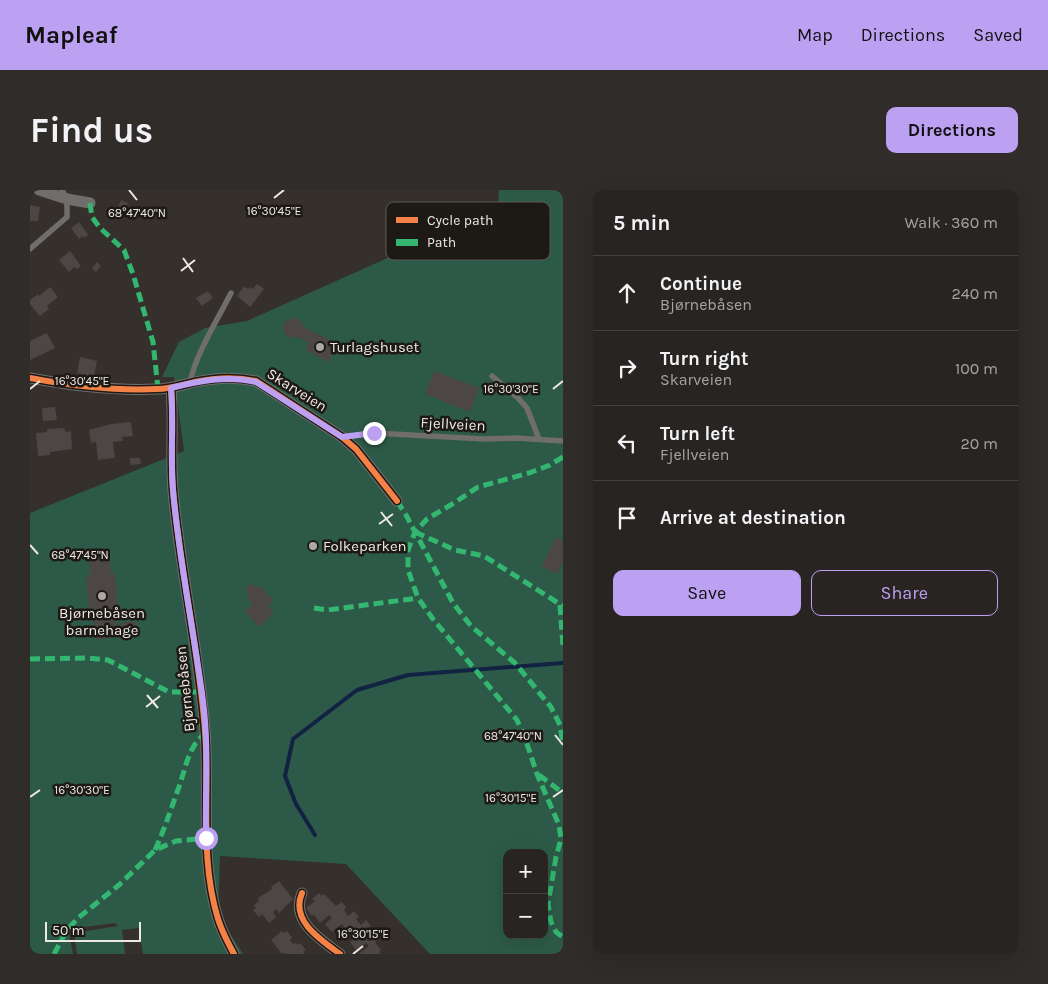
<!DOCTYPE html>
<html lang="en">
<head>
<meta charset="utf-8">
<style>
	body { margin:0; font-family:Karla,sans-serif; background:#302c2a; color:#f1f3f6 }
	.controls { position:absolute; right:15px; bottom:15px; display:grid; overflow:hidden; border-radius:10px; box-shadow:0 5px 20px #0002 }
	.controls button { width:45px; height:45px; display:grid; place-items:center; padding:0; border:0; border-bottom:1px solid #44413f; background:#282421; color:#f1f3f6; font:25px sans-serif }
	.scale { position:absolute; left:15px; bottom:12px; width:96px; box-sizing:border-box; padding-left:5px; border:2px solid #eee8e3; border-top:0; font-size:14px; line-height:18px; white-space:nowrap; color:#eee8e3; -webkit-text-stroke:4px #1d1915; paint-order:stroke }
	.stop { position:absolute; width:15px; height:15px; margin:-11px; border:4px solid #bca0f2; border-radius:50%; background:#fff }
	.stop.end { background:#bca0f2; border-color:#fff; box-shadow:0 1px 5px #0008 }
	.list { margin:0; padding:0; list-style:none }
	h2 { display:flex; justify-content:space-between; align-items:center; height:65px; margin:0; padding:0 20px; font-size:21px }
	h2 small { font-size:16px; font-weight:400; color:#a5a4a5 }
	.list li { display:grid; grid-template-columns:32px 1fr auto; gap:15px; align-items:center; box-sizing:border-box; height:75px; padding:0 20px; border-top:1px solid #44413f }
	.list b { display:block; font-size:19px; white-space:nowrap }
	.list p { margin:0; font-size:16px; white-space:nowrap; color:#a5a4a5 }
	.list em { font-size:16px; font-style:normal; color:#a5a4a5 }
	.actions { display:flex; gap:10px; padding:15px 20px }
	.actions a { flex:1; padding:11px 0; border:1px solid #bca0f2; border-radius:10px; text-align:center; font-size:18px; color:#bca0f2 }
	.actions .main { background:#bca0f2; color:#111 }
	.icon { flex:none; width:28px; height:28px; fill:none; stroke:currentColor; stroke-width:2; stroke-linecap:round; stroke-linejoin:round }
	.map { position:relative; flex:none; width:533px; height:764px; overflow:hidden; border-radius:10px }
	header { display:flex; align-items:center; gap:30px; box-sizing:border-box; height:70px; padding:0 25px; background:#bca0f2; color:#111 }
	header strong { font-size:24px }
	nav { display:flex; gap:28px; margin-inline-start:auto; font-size:18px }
	.intro { display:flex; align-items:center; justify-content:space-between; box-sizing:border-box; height:120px; padding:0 30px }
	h1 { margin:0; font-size:35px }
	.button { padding:12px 22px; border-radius:10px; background:#bca0f2; color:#111; font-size:18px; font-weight:700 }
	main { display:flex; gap:30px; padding:0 30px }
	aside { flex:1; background:#282421; border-radius:10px; box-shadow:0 5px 20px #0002 }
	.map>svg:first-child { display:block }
	.green { fill:#2d5a48; fill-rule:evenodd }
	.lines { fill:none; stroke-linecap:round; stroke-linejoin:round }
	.stream { stroke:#122242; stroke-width:4 }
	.building { fill:#4c4744 }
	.lane { stroke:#706e6d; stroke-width:5.5 }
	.street { stroke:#706e6d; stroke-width:11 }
	.quiet { stroke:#33b770; stroke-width:5; stroke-dasharray:10 5; stroke-linecap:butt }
	.cycleway-casing { stroke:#1d1915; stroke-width:9 }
	.cycleway { stroke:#f48246; stroke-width:6 }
	.route { stroke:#bca0f2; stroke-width:6 }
	.ticks { fill:none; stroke:#eee8e3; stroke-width:2 }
	.poi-dot { fill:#ada8a3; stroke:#1d1915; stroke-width:2 }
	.labels { text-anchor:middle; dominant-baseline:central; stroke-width:5; stroke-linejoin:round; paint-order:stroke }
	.poi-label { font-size:15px; fill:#eee8e3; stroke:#1d1915; text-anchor:start }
	.street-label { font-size:15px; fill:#eee8e3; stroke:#1d1915 }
	.key { fill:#1d1915; stroke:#5c5753; stroke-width:1 }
	.key-label { font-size:14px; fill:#eee8e3 }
	.ticks-label { font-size:12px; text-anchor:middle; fill:#eee8e3; stroke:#1d1915; stroke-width:5; stroke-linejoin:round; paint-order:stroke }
</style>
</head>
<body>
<header>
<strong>Mapleaf</strong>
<nav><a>Map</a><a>Directions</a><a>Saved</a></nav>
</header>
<div class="intro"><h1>Find us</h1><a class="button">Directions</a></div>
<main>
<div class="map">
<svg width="533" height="764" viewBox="0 0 533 764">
	<rect width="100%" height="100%" fill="#35302c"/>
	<path class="green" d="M469 0H533V764H400L316 674 190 666 188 725 213 764H113L109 738 92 740 95 764H47L44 743 88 736 85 733 38 739 43 764H0V323L154 261 144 187H132L149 152 175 138 217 131 371 62 430 46 468 16ZM477 663H514V745H477Z"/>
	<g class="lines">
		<path class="stream" d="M285 645 266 614 255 586 263 549 327 500 378 485 533 473"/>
	</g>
	<g class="building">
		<path d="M91 10 98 13 95 20 88 17Z"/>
		<path d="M0 15 10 17 8 31H0Z"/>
		<path d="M49 32 57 43 58 45 54 48 53 46 49 49 41 38Z"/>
		<path d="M40 61 51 76 47 79 44 77 39 82 29 70Z"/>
		<path d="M67 72 71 76 66 82 62 78Z"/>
		<path d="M227 94 234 99 220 117 207 106 214 96 218 99 220 97 223 99Z"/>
		<path d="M20 97 28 107 17 116 19 119 10 126 0 114V110L8 104 9 106Z"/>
		<path d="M178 101 183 108 172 116 166 108Z"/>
		<path d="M262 128 268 129 272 133 273 137 308 154 298 172 275 160 279 153 268 147 263 148 258 147 255 144 253 138 254 133Z"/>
		<path d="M17 143 25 158 0 170V151Z"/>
		<path d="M50 167 67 171 64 187 47 183Z"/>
		<path d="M404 181 449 198 440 222 395 204Z"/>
		<path d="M25 217 27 230 13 231 12 218Z"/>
		<path d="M101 232 103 246 92 247 93 251 83 252 85 268 68 270 66 252 61 253 59 240 81 234Z"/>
		<path d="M34 238 36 242 41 241 42 259 20 262V265L8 266 6 243 17 242V239Z"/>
		<path d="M100 268H110L111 274 100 275Z"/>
		<path d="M526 347 533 351V372L527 384 512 377Z"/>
		<path d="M80 366 81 383H85L89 428 85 429 86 441 80 448 66 449 64 430 60 431 56 386H60L59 368Z"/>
		<path d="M221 393 226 398 229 395 243 410 238 416 244 422 229 437 215 421 222 414 216 407 219 404 215 399Z"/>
		<path d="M106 431 107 441 91 443 90 433Z"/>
		<path d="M249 691 263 709 249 723 246 719 243 722 246 727 239 733 232 724 229 727 223 720 226 718 224 715 229 711 228 708 242 699 241 697Z"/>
		<path d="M289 703 291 706 294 704 306 716 312 712 316 717 314 720 318 726 324 721 329 727 326 729 331 735 336 730 341 736 338 738 343 744 346 742 350 748 345 752 351 760 349 762 351 764H329L339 756 336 753 326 760 320 752 327 747 324 743 314 751 307 743 314 737 312 734 302 742 295 734 302 728 299 725 290 733 284 725 282 726 276 718 285 711 282 709Z"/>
		<path d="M252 741 254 743 257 741 262 748 260 750 263 754 266 753 267 755 270 753 276 760 273 762 275 764H256L254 763 252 764 241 750Z"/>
	</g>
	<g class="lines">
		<g class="lane">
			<path d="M0 59 37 27V9L32 0"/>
			<path d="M462 186 488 208 497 218 509 249"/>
			<path d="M160 193C165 165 188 129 201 103"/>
			<path d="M314 247 344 243 454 249 485 248 533 251"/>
		</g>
		<g class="street">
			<path d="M9 0 37 9 60 13"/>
			<path d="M0 188C42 196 84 201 127 199 140 199 152 195 165 192 184 188 207 187 226 191L312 247 326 259 367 311"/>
			<path d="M141 198C144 232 140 266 143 300 150 381 169 460 175 541 180 605 169 666 188 729 192 741 198 753 204 764"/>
			<path d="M272 703C260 731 291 750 310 764"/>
		</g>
		<g class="quiet">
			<path d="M60 13 62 27 70 38 94 60 103 84 123 152 128 199"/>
			<path d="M533 267 520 275 499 283 448 297 424 313 397 329 385 342 378 360V380L388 408 403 429 487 530 496 551 507 584 529 635 531 649 526 667 518 714 521 732 526 742 533 747"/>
			<path d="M367 311 376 325 423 413 441 436 485 473 521 517 530 535 533 554"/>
			<path d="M385 342 425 360 454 366 533 416"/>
			<path d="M530 415 533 457"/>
			<path d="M284 418 298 420 388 408"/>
			<path d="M0 469 58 468 78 470 139 502H172"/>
			<path d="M509 585 533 603"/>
			<path d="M125 660C135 638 142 616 150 594 156 576 159 555 176 543"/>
			<path d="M24 764 37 740 48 728 89 695 125 660 146 651 176 648"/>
		</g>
		<defs>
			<g id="cycleway">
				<path d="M0 188C42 196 84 201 127 199 140 199 152 195 165 192 184 188 207 187 226 191L312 247 326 259 367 311"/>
				<path d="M141 198C144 232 140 266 143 300 150 381 169 460 175 541 180 605 169 666 188 729 192 741 198 753 204 764"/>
				<path d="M272 703C260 731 291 750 310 764"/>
			</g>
		</defs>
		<use href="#cycleway" class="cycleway-casing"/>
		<use href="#cycleway" class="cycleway"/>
	</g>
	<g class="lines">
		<path class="route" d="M176 648C175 602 179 556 173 511 164 441 149 371 143 300 140 266 144 232 141 198 168 191 198 185 226 192L312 247 344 243"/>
	</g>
	<path class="ticks" d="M99 0 107 10M244 8 254 0M153 68 163 82M151 81 165 70M0 199 10 191M523 199 533 191M351 322 362 336M349 334 363 324M0 355 8 364M117 505 128 518M116 517 130 506M525 545 533 555M0 607 10 600M523 607 533 600M323 764 333 756"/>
	<g class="poi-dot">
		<circle cx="290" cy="157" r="5"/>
		<circle cx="283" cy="356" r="5"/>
		<circle cx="72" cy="406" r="5"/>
	</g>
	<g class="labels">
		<g class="poi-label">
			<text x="300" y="157">Turlagshuset</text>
			<text x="293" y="356">Folkeparken</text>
			<text x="72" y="423" text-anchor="middle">Bjørnebåsen<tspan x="72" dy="17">barnehage</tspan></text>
		</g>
		<g class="street-label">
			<text transform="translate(267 200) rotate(32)">Skarveien</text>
			<text transform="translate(423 234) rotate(3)">Fjellveien</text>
			<text transform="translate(155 499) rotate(-96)">Bjørnebåsen</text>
		</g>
	</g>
	<rect x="356" y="12" width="164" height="58" rx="8" class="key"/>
	<rect x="366" y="27" width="22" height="6" fill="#f48246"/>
	<rect x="366" y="49" width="22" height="7" fill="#33b770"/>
	<g class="key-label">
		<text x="397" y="35">Cycle path</text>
		<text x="397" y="57">Path</text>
	</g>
	<g class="ticks-label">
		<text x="244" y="25">16°30'45"E</text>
		<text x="107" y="27">68°47'40"N</text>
		<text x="52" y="195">16°30'45"E</text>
		<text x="481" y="203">16°30'30"E</text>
		<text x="50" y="369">68°47'45"N</text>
		<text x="483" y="550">68°47'40"N</text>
		<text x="52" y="604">16°30'30"E</text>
		<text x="481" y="612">16°30'15"E</text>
		<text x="333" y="748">16°30'15"E</text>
	</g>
</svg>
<div class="controls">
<button>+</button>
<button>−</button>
</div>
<div class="scale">50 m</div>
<div class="stop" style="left:176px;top:648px"></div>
<div class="stop end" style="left:344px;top:243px"></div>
</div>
<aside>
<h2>5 min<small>Walk · 360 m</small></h2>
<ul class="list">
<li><svg class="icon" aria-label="ahead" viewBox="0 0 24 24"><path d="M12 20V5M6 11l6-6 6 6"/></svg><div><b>Continue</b><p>Bjørnebåsen</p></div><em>240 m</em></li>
<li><svg class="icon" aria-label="right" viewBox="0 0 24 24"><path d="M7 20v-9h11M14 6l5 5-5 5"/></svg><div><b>Turn right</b><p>Skarveien</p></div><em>100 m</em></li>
<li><svg class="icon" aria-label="left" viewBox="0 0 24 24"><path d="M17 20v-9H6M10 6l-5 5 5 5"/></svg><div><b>Turn left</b><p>Fjellveien</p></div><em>20 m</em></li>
<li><svg class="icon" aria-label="arrive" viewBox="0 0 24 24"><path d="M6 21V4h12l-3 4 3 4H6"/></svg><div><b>Arrive at destination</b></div></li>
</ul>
<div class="actions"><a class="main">Save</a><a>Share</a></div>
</aside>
</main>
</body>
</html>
